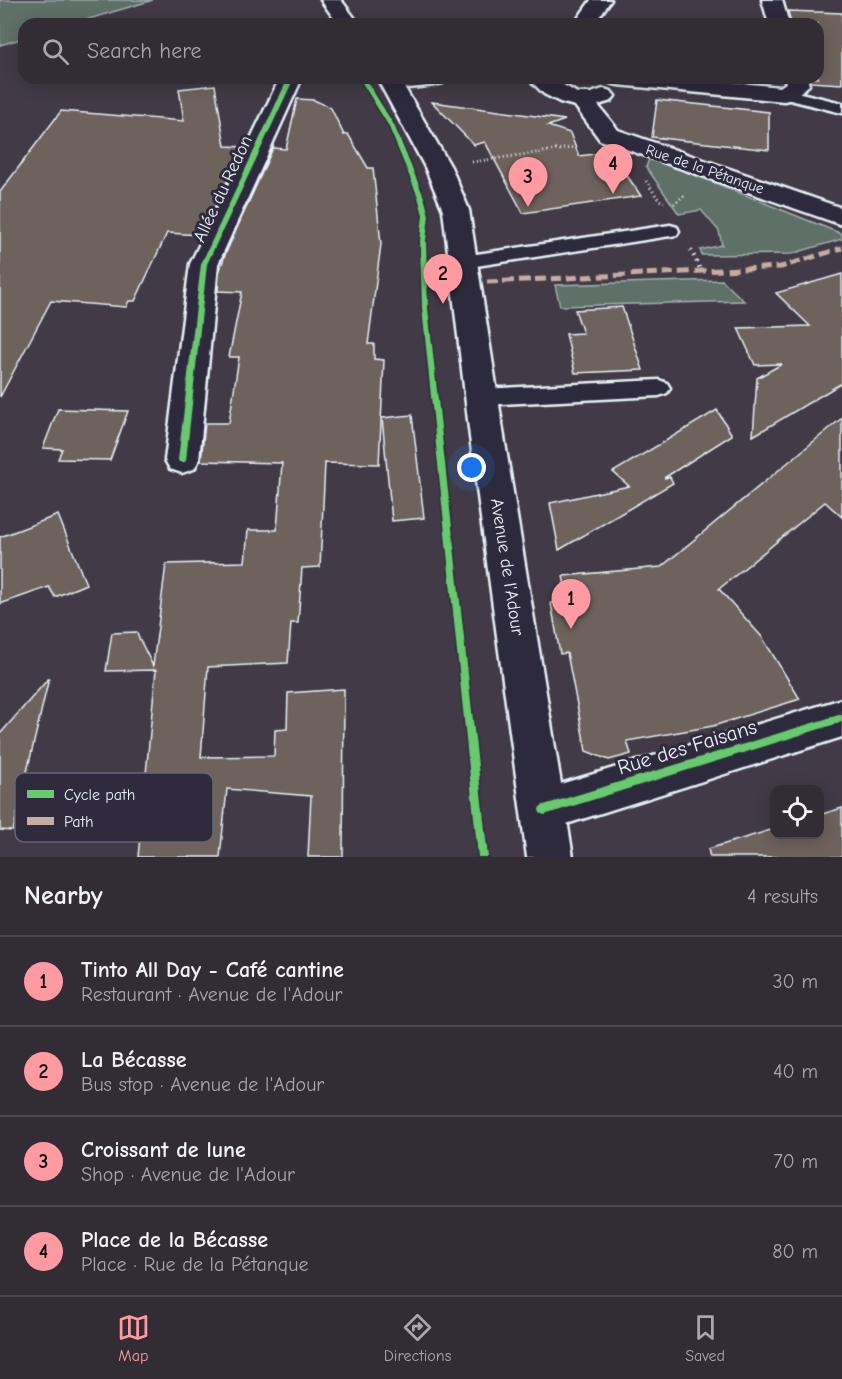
<!DOCTYPE html>
<html lang="en">
<head>
<meta charset="utf-8">
<style>
	body { margin:0; font-family:"Comic Neue",sans-serif; background:#3d3841; color:#f1f3f6 }
	.controls { position:absolute; right:18px; bottom:18px; display:grid; overflow:hidden; border-radius:12px; box-shadow:0 3px 15px #0003 }
	.controls button { width:54px; height:54px; display:grid; place-items:center; padding:0; border:0; border-bottom:2px solid #4d4850; background:#322c35; color:#f1f3f6; font:30px sans-serif }
	.you { position:absolute; left:472px; top:468px; width:21px; height:21px; margin:-15px; border:4px solid #fff; border-radius:50%; background:#1a73e8; box-shadow:0 0 0 9px #1a73e833 }
	.badge { display:grid; place-items:center; width:39px; height:39px; border-radius:50%; background:#ff9aa2; color:#111; font-size:20px; font-weight:700 }
	.pin { position:absolute; translate:-50% -50px; filter:drop-shadow(0 2px 3px #0008) }
	.pin::after { content:''; position:absolute; top:32px; width:21px; height:18px; background:inherit; clip-path:polygon(0 0,100% 0,50% 100%) }
	.list { margin:0; padding:0; list-style:none }
	h2 { display:flex; justify-content:space-between; align-items:center; height:78px; margin:0; padding:0 24px; font-size:26px }
	h2 small { font-size:20px; font-weight:400; color:#a8a7ad }
	.list li { display:grid; grid-template-columns:39px 1fr auto; gap:18px; align-items:center; box-sizing:border-box; height:90px; padding:0 24px; border-top:2px solid #4d4850 }
	.list b { display:block; font-size:22px; white-space:nowrap }
	.list p { margin:0; font-size:20px; white-space:nowrap; color:#a8a7ad }
	.list em { font-size:20px; font-style:normal; color:#a8a7ad }
	.icon { flex:none; width:33px; height:33px; fill:none; stroke:currentColor; stroke-width:2; stroke-linecap:round; stroke-linejoin:round }
	.map { position:relative; flex:none; width:842px; height:857px; overflow:hidden }
	.search { position:absolute; background:#322c35; box-shadow:0 3px 15px #0003; left:18px; right:18px; top:18px; height:66px; display:flex; align-items:center; gap:15px; box-sizing:border-box; padding:0 21px; border-radius:18px; color:#a8a7ad; font-size:22px }
	.sheet { height:438px; background:#322c35 }
	nav { display:flex; justify-content:space-around; align-items:center; box-sizing:border-box; height:84px; border-top:2px solid #4d4850; background:#322c35; font-size:16px; color:#a8a7ad }
	nav a { display:grid; justify-items:center; gap:3px }
	nav .on { color:#ff9aa2 }
	.map>svg:first-child { display:block }
	.green { fill:#5e6f67; stroke:#a3b0b0; stroke-width:1.5 }
	.building { fill:#6e625d; stroke:#e8f1f8; stroke-width:1.5 }
	.lines { fill:none; stroke-linecap:round; stroke-linejoin:round }
	.service-casing { stroke:#e8f1f8; stroke-width:5 }
	.minor-casing { stroke:#e8f1f8; stroke-width:5 }
	.secondary-casing { stroke:#e8f1f8; stroke-width:5 }
	.path-far1 { stroke:#e8f1f8; stroke-width:3; stroke-dasharray:1 3; stroke-linecap:butt }
	.path { stroke:#e8f1f8; stroke-width:4; stroke-dasharray:1.5 4.5; stroke-linecap:butt }
	.service { fill:#2f2a3d; fill-rule:evenodd }
	.minor { fill:#2f2a3d; fill-rule:evenodd }
	.secondary { fill:#2f2a3d; fill-rule:evenodd }
	.quiet { stroke:#c7aca2; stroke-width:5; stroke-dasharray:11 5; stroke-linecap:butt }
	.cycleway-casing { stroke:#2f2a3d; stroke-width:3 }
	.cycleway { fill:#67ca6e; fill-rule:evenodd }
	.labels { text-anchor:middle; dominant-baseline:central; stroke-width:6; stroke-linejoin:round; paint-order:stroke }
	.far-street-label { font-size:15px; fill:#e8f1f8; stroke:#2f2a3d }
	.street-label { font-size:18px; fill:#e8f1f8; stroke:#2f2a3d }
	.near-street-label { font-size:21px; fill:#e8f1f8; stroke:#2f2a3d }
	.key { fill:#2f2a3d; stroke:#666675; stroke-width:1.5 }
	.key-label { font-size:16px; fill:#e8f1f8 }
</style>
</head>
<body>
<div class="map">
<svg width="842" height="857" viewBox="0 0 842 857">
	<rect width="100%" height="100%" fill="#423b47"/>
	<filter id="ink" filterUnits="userSpaceOnUse"><feTurbulence type="fractalNoise" baseFrequency=".0167" numOctaves="2"/><feDisplacementMap in="SourceGraphic" scale="12" xChannelSelector="R" yChannelSelector="G"/><feConvolveMatrix kernelMatrix="1 2 1 2 8 2 1 2 1" color-interpolation-filters="sRGB"/></filter>
	<g filter="url(#ink)">
		<g class="green">
			<path d="M0 0H153L72 24H24V38L0 45Z"/>
			<path d="M650 157 842 234V239L791 254 702 255 700 250 722 245 719 231 701 210 679 214 646 167Z"/>
			<path d="M722 280 744 301 560 306 555 285Z"/>
		</g>
		<g class="building">
			<path d="M788 11 842 13V84L810 82 809 78H818V24H791Z"/>
			<path d="M215 85 225 146 244 147 201 235 167 233 135 301H129L126 307 51 301 0 397V192L61 111 184 121 179 89Z"/>
			<path d="M297 99 314 100 331 108 344 135 348 134 368 168H373L381 244 368 344H374V359L384 360 379 464 325 463 320 567 302 568 298 623H291L288 663 208 667 201 757 274 756 275 730 287 729 288 693 344 689 343 857H308L311 796 227 789 220 857H138L156 670 106 671 112 633 136 632 153 666 166 564 245 562 248 530H277L282 463 201 461 205 423H229L239 357H229L242 292 218 291 219 273 225 255 273 148 286 149Z"/>
			<path d="M657 100 769 112V150L652 137Z"/>
			<path d="M432 102 565 120 548 126 570 133 579 156 611 152 641 196 523 213 485 142 474 145Z"/>
			<path d="M842 274V383L753 436 757 378 782 364 755 365 738 328 810 326 776 293Z"/>
			<path d="M622 307 643 370 575 373 566 334 583 333 575 310Z"/>
			<path d="M58 409 128 411 110 460 58 459 62 449 43 448Z"/>
			<path d="M717 410 732 435 664 478 670 477 673 483 559 550 550 503 629 486 613 472Z"/>
			<path d="M412 415 424 518 392 521 382 418Z"/>
			<path d="M842 418V517L825 502 719 589 762 637 800 699 713 726 627 741 631 754 609 760 586 751 567 653 560 654 551 603 568 602 563 576 661 567Z"/>
			<path d="M58 515 86 584 55 597 49 587 0 604V537Z"/>
			<path d="M49 678 13 831 0 830V734Z"/>
			<path d="M842 808V857H710L708 849 774 829V834H819V815Z"/>
		</g>
		<g class="lines">
			<defs>
				<g id="service">
					<path d="M784 89 842 103V113L778 97 776 94 778 91Z"/>
					<path d="M670 225 677 227 679 231 677 235 463 268 456 266 453 262 456 258 463 256Z"/>
					<path d="M659 380 667 383 670 388 667 393 659 396 482 405 474 402 471 397 474 392 482 389Z"/>
				</g>
				<g id="minor">
					<path d="M591 0H611L594 24H574Z"/>
					<path d="M762 0H782L789 24H769Z"/>
					<path d="M280 78H302L218 264 199 460 194 469 182 473 170 469 165 460 190 264Z"/>
					<path d="M381 78H446L443 83C425 87 400 90 382 86L379 81Z"/>
					<path d="M528 78H552L577 93H591L603 89 611 91 615 96 611 101 598 105 618 130 842 208V225L600 140 575 106 560 102 544 94Z"/>
					<path d="M607 78H689L780 87 786 83 785 78H807L809 85 792 99 784 101 618 85 610 83Z"/>
					<path d="M842 699V737L544 831 528 825 522 810 528 795 544 789Z"/>
				</g>
				<g id="secondary">
					<path d="M321 0H341L359 24H338Z"/>
					<path d="M377 78H399L451 167 469 210 504 437 573 857H527L470 437 443 210 425 167Z"/>
				</g>
			</defs>
			<use href="#service" class="service-casing"/>
			<use href="#minor" class="minor-casing"/>
			<use href="#secondary" class="secondary-casing"/>
			<g class="path-far1">
				<path d="M472 162 578 147"/>
				<path d="M646 181 659 200 664 202"/>
				<path d="M674 204 686 194"/>
			</g>
			<path class="path" d="M691 250 701 271"/>
			<use href="#service" class="service"/>
			<use href="#minor" class="minor"/>
			<use href="#secondary" class="secondary"/>
			<path class="quiet" d="M487 282 781 267 842 248"/>
			<defs>
				<g id="cycleway">
					<path d="M288 78H294L207 264 186 460 185 462H179L178 460 201 264Z"/>
					<path d="M359 78H365L394 125 424 197 429 215 426 241 428 308 488 857H478L422 308 420 241 423 215 418 197 388 125Z"/>
					<path d="M842 714V722L544 815 540 813 539 810 540 807 544 805Z"/>
				</g>
			</defs>
			<use href="#cycleway" class="cycleway-casing"/>
			<use href="#cycleway" class="cycleway"/>
		</g>
	</g>
	<g class="labels">
		<g class="far-street-label">
			<text transform="translate(705 169) rotate(19)">Rue de la Pétanque</text>
		</g>
		<g class="street-label">
			<text transform="translate(223 189) rotate(-65)">Allée du Redon</text>
			<text transform="translate(507 567) rotate(81)">Avenue de l'Adour</text>
		</g>
		<g class="near-street-label">
			<text transform="translate(687 747) rotate(-17)">Rue des Faisans</text>
		</g>
	</g>
	<rect x="15" y="773" width="198" height="69" rx="9" class="key"/>
	<rect x="27" y="790" width="27" height="8" fill="#67ca6e"/>
	<rect x="27" y="817" width="27" height="8" fill="#c7aca2"/>
	<g class="key-label">
		<text x="64" y="800">Cycle path</text>
		<text x="64" y="827">Path</text>
	</g>
</svg>
<div class="controls">
<button><svg class="icon" aria-label="locate" viewBox="0 0 24 24"><circle cx="12" cy="12" r="6"/><path d="M12 2v4M12 18v4M2 12h4M18 12h4"/></svg></button>
</div>
<div class="you"></div>
<div class="pin badge" style="left:571px;top:629px">1</div>
<div class="pin badge" style="left:443px;top:304px">2</div>
<div class="pin badge" style="left:528px;top:207px">3</div>
<div class="pin badge" style="left:613px;top:194px">4</div>
<div class="search"><svg class="icon" aria-label="search" viewBox="0 0 24 24"><circle cx="10" cy="10" r="6"/><path d="M15 15l6 6"/></svg>Search here</div>
</div>
<section class="sheet">
<h2>Nearby<small>4 results</small></h2>
<ul class="list">
<li><span class="badge">1</span><div><b>Tinto All Day - Café cantine</b><p>Restaurant · Avenue de l'Adour</p></div><em>30 m</em></li>
<li><span class="badge">2</span><div><b>La Bécasse</b><p>Bus stop · Avenue de l'Adour</p></div><em>40 m</em></li>
<li><span class="badge">3</span><div><b>Croissant de lune</b><p>Shop · Avenue de l'Adour</p></div><em>70 m</em></li>
<li><span class="badge">4</span><div><b>Place de la Bécasse</b><p>Place · Rue de la Pétanque</p></div><em>80 m</em></li>
</ul>
</section>
<nav>
<a class="on"><svg class="icon" aria-label="map" viewBox="0 0 24 24"><path d="M3 6l6-2 6 2 6-2v14l-6 2-6-2-6 2zM9 4v14M15 6v14"/></svg>Map</a>
<a><svg class="icon" aria-label="directions" viewBox="0 0 24 24"><path d="M12 3l9 9-9 9-9-9zM9 14v-3h6M13 9l2 2-2 2"/></svg>Directions</a>
<a><svg class="icon" aria-label="saved" viewBox="0 0 24 24"><path d="M7 4h10v16l-5-4-5 4z"/></svg>Saved</a>
</nav>
</body>
</html>
